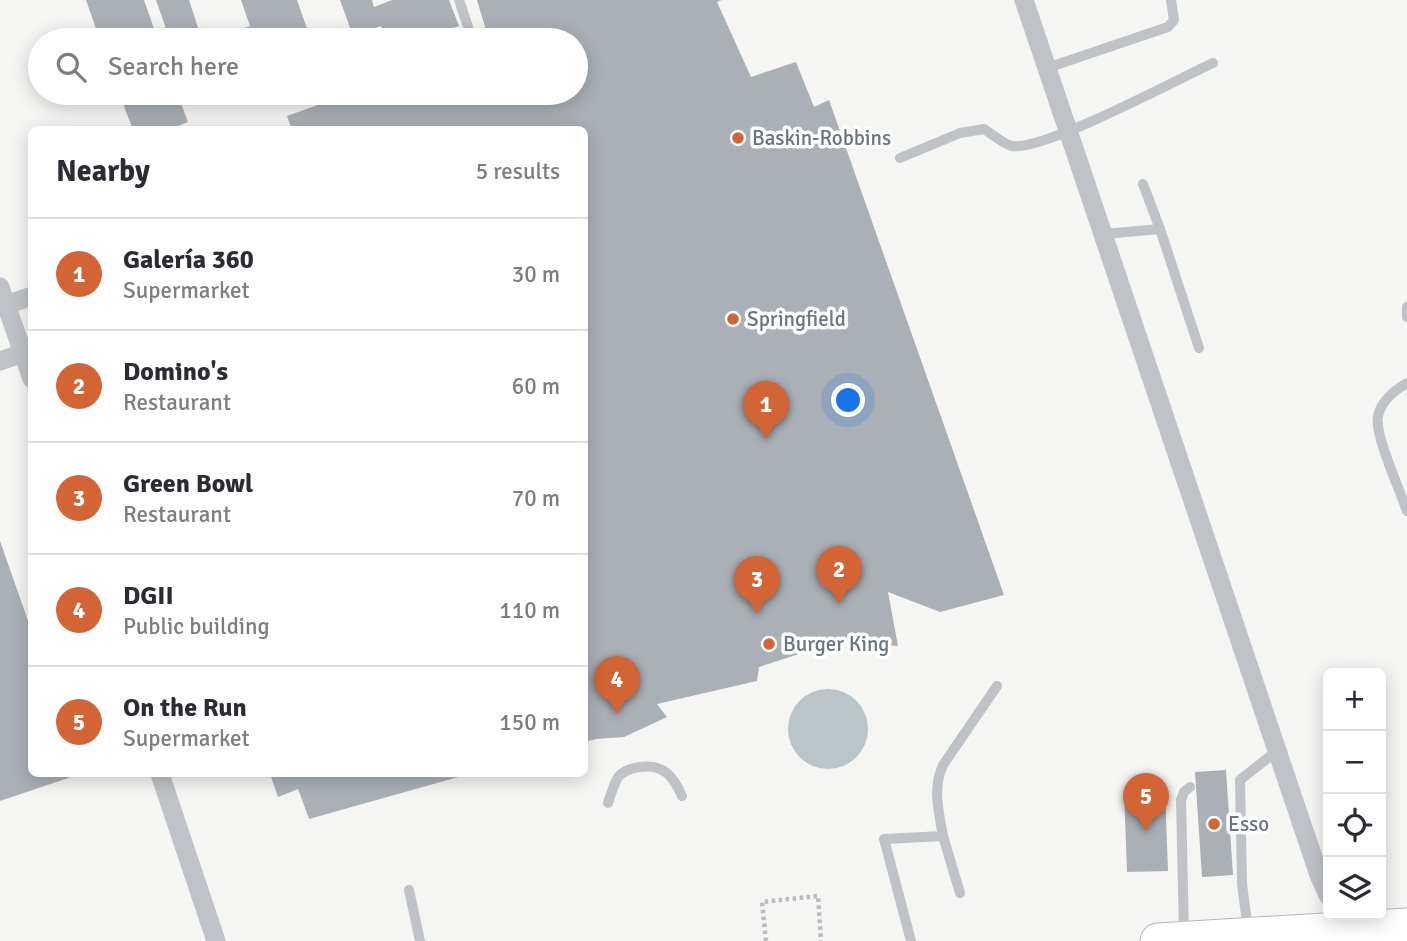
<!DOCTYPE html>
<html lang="en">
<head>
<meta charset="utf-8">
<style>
	body { margin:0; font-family:Signika,sans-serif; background:#f2f2f3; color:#2b2b33 }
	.controls { position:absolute; right:21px; bottom:21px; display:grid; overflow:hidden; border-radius:10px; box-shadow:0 4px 18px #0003 }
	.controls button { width:63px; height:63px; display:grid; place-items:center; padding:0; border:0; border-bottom:2px solid #e1e1e2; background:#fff; color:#2b2b33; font:35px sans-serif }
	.you { position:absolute; left:849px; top:401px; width:24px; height:24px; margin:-18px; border:5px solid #fff; border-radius:50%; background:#1a73e8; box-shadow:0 0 0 10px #1a73e833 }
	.badge { display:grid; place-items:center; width:46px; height:46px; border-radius:50%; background:#d36435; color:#fff; font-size:23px; font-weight:700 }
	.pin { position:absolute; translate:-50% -58px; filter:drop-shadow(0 2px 4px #0008) }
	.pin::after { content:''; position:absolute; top:37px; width:24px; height:21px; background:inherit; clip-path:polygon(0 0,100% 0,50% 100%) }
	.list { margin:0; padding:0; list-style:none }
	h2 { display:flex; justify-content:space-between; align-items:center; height:91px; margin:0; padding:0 28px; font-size:30px }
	h2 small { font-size:23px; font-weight:400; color:#7c7c81 }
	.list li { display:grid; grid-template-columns:46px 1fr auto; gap:21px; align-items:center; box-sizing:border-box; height:112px; padding:0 28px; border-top:2px solid #e1e1e2 }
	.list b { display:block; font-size:26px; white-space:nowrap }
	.list p { margin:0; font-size:23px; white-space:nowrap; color:#7c7c81 }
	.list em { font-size:23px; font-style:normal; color:#7c7c81 }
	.icon { flex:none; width:38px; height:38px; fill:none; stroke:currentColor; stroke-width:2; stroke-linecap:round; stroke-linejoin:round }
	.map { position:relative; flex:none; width:1407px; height:941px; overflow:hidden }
	.search { position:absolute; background:#fff; box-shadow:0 4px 18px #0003; left:28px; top:28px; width:560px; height:77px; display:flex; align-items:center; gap:18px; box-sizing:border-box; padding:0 24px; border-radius:38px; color:#7c7c81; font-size:26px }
	.panel { position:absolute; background:#fff; box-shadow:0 4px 18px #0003; left:28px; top:126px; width:560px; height:651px; border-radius:10px }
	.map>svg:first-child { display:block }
	.water { fill:#bbc4c9 }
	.building { fill:#aab0b6 }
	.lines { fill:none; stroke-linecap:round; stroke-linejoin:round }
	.highway-casing { stroke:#b4b7ba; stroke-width:37 }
	.path { stroke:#b9bbbe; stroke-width:4.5; stroke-dasharray:3.5 3.5; stroke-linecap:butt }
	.lane { stroke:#bfc2c6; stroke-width:10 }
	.street { stroke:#bfc2c6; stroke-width:19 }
	.highway { stroke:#fff; stroke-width:35 }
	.poi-dot { fill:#d36435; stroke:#fff; stroke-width:2.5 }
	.labels { text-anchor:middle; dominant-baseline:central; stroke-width:7; stroke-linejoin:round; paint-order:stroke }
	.poi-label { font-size:21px; fill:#677481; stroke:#fff; text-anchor:start }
</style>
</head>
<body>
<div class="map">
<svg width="1407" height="941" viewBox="0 0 1407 941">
	<rect width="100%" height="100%" fill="#f5f6f3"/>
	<circle class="water" cx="828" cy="729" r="40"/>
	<g class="building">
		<path d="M86 0H144L158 40H100Z"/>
		<path d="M156 0H189L202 40H170Z"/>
		<path d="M241 0H297L311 40H212L250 26Z"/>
		<path d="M340 0H372L374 7 392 0H449L459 26 419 40H386L381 26 353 36Z"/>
		<path d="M477 0H722L717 2 751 77 796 62 814 107 829 100 1004 595 940 612 888 592 898 646 836 642 759 667 757 681 657 704 667 717 624 737 596 739 584 742V130H292L287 116 351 93H576V40H489Z"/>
		<path d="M119 93H177L188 122 168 130H133Z"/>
		<path d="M188 93H215L191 102Z"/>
		<path d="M0 541 32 632V774H80L0 801Z"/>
		<path d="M1226 770 1233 875 1202 877 1195 772Z"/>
		<path d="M270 774H469L309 819 298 789 278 797Z"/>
		<path d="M1165 789 1168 871 1127 872 1124 790Z"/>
	</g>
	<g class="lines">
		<defs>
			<path id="highway" d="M1158 941 1407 926"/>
		</defs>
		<use href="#highway" class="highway-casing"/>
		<path class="path" d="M766 941 762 902 818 896 821 941"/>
		<g class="lane">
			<path d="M459 0 468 27"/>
			<path d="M1047 68 1168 27 1174 20 1171 0"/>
			<path d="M900 158 960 133 984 129C992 134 1003 144 1012 146 1044 151 1176 80 1213 63"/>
			<path d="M1143 184 1160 229"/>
			<path d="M1104 234 1160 229 1199 348"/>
			<path d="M1407 307V317"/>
			<path d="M1407 383C1395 390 1381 401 1378 416 1374 434 1400 490 1407 511"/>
			<path d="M608 803C611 795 614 782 619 776 625 770 632 768 640 767 664 764 673 776 682 796"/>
			<path d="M943 836 960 893"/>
			<path d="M409 890 420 941"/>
			<path d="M1248 930 1242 884 1240 780 1278 750"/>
			<path d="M1184 934 1181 800 1184 792 1190 787"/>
			<path d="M911 941 884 839 943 836C939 812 932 789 943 765L997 686"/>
		</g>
		<g class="street">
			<path d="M1024 0 1319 875 1328 895"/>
			<path d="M0 287 32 379"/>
			<path d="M6 305 32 296"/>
			<path d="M0 361 23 353"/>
			<path d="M160 774 216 941"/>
		</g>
		<use href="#highway" class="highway"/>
	</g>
	<g class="poi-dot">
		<circle cx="738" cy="138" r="7"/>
		<circle cx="733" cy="319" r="7"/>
		<circle cx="769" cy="644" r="7"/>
		<circle cx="1214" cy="824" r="7"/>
	</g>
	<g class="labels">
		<g class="poi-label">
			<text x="752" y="138">Baskin-Robbins</text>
			<text x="747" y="319">Springfield</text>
			<text x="783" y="644">Burger King</text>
			<text x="1228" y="824">Esso</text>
		</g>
	</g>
</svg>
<div class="controls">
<button>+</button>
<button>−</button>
<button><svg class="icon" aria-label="locate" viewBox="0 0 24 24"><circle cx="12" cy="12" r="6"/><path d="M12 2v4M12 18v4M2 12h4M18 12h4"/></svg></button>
<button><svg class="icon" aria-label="layers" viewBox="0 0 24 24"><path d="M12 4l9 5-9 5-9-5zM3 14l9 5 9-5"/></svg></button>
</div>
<div class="you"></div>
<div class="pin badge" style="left:766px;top:439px">1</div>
<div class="pin badge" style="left:839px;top:604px">2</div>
<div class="pin badge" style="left:757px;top:614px">3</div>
<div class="pin badge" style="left:617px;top:714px">4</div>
<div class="pin badge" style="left:1146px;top:831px">5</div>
<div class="search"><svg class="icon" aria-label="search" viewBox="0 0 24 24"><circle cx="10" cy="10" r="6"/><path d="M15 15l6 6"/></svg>Search here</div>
<section class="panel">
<h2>Nearby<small>5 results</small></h2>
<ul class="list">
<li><span class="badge">1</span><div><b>Galería 360</b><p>Supermarket</p></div><em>30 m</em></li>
<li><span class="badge">2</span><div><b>Domino's</b><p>Restaurant</p></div><em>60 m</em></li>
<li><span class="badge">3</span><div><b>Green Bowl</b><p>Restaurant</p></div><em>70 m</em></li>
<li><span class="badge">4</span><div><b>DGII</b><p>Public building</p></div><em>110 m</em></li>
<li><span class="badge">5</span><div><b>On the Run</b><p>Supermarket</p></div><em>150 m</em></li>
</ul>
</section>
</div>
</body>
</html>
